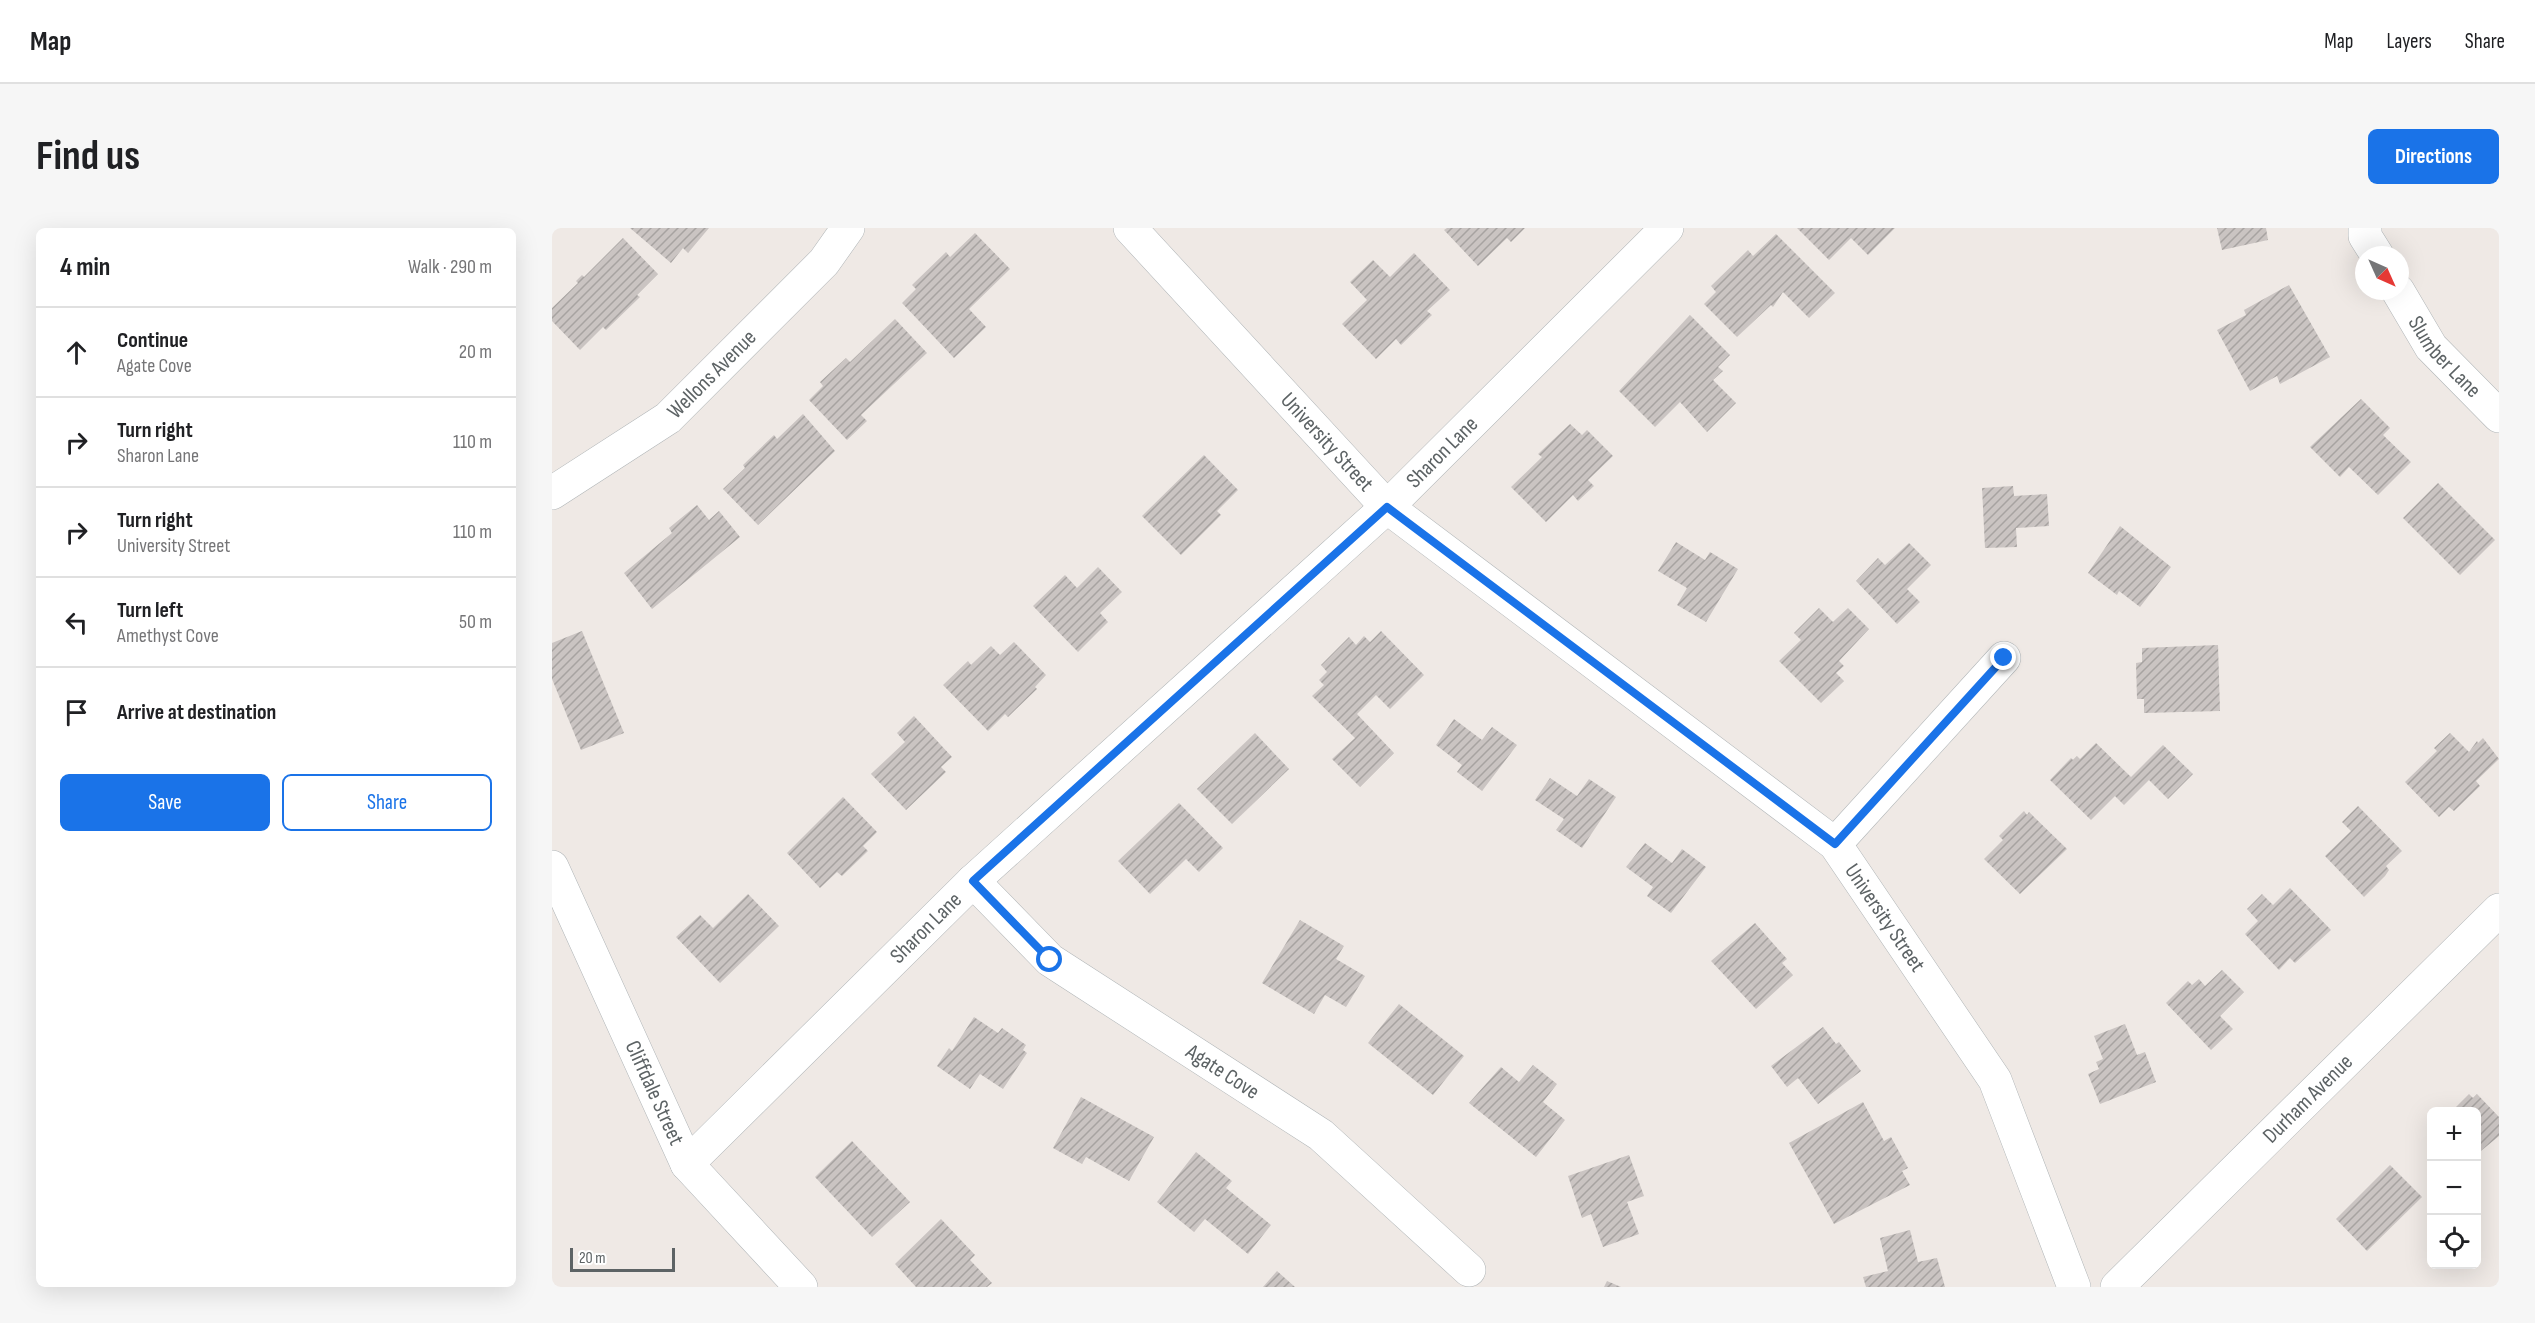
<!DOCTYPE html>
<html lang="en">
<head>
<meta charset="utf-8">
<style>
	body { margin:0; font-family:"Sofia Sans Condensed",sans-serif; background:#f6f6f6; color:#202124 }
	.controls { position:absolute; right:18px; bottom:18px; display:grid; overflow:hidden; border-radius:9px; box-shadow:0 6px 24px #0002 }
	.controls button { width:54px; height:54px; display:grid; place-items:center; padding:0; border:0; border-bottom:2px solid #e0e0e0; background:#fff; color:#202124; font:30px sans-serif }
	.compass { position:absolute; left:1803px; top:18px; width:54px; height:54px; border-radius:50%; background:#fff; box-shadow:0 6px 24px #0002; rotate:135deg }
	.scale { position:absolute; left:18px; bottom:15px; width:105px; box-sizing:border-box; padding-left:6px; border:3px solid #5d6365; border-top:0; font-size:16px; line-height:21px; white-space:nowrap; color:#5d6365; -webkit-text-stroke:4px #fff; paint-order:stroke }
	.stop { position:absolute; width:18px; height:18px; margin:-14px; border:4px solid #1a73e8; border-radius:50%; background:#fff }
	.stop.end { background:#1a73e8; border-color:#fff; box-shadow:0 2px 6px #0008 }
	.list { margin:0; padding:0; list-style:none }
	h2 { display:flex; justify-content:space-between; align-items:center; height:78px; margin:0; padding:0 24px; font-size:26px }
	h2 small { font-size:20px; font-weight:400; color:#757577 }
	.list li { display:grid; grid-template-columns:39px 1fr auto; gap:18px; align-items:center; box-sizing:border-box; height:90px; padding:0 24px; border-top:2px solid #e0e0e0 }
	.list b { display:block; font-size:22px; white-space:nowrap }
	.list p { margin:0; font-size:20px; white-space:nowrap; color:#757577 }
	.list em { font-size:20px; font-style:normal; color:#757577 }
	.actions { display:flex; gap:12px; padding:18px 24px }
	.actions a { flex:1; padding:14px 0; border:2px solid #1a73e8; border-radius:9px; text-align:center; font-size:21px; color:#1a73e8 }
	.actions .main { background:#1a73e8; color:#fff }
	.icon { flex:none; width:33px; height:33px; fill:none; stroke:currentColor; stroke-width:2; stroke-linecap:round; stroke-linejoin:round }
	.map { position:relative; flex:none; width:1947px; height:1059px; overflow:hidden; border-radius:9px }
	header { display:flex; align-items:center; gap:36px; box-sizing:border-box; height:84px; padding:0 30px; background:#fff; border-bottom:2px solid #e0e0e0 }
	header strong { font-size:28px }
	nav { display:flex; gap:33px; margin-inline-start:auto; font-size:21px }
	.intro { display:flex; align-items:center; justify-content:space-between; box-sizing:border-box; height:144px; padding:0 36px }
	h1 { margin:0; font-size:42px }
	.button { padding:15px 27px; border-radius:9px; background:#1a73e8; color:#fff; font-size:21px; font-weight:700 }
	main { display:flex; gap:36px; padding:0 36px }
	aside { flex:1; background:#fff; border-radius:9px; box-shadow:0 6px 24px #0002 }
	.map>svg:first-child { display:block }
	.building { fill:url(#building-hatch) }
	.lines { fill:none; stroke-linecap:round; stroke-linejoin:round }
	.minor-casing { stroke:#b0b5b7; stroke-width:34 }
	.minor { stroke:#fff; stroke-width:33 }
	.route { stroke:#1a73e8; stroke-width:8 }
	.labels { text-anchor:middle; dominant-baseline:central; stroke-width:4.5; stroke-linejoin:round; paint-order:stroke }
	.street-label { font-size:22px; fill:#5d6365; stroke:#fff }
</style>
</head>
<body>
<header>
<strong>Map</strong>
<nav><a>Map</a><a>Layers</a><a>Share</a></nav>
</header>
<div class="intro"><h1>Find us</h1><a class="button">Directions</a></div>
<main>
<aside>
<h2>4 min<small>Walk · 290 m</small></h2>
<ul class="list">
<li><svg class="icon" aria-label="ahead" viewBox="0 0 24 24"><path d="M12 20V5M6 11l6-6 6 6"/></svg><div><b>Continue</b><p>Agate Cove</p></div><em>20 m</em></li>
<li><svg class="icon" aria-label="right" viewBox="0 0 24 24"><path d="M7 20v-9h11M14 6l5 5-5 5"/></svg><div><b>Turn right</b><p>Sharon Lane</p></div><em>110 m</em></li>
<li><svg class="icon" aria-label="right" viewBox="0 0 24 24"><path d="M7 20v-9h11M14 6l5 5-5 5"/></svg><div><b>Turn right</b><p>University Street</p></div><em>110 m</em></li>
<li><svg class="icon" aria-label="left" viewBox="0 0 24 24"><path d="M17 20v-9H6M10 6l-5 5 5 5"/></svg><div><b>Turn left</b><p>Amethyst Cove</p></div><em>50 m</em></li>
<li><svg class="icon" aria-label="arrive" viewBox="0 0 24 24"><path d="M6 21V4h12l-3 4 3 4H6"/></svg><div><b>Arrive at destination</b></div></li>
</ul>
<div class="actions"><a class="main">Save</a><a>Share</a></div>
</aside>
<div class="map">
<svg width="1947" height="1059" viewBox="0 0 1947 1059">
	<defs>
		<pattern id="building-hatch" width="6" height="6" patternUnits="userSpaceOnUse" patternTransform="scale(1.5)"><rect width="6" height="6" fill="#cac4c2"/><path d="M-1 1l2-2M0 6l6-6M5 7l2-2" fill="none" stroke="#a7a3a1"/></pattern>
	</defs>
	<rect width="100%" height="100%" fill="#efe9e5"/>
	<g class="building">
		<path d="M78 0H157L136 25 131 20 119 35Z"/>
		<path d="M895 0H973L959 14 955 10 926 38 892 2Z"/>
		<path d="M1245 0H1343L1316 27 1299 10 1277 32Z"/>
		<path d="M1665 0H1714L1716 12 1670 22Z"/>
		<path d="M423 5 458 41 417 81 434 99 402 130 350 75 364 61 360 57 394 24 398 29Z"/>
		<path d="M1224 6 1283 65 1257 90 1231 64 1221 79 1219 77 1185 109 1152 76 1164 64 1159 58 1196 22 1201 28Z"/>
		<path d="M71 10 106 46 85 67 88 69 54 102 51 99 28 122 0 93V80L26 55 24 53 30 47 32 49Z"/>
		<path d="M862 25 898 62 875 83 880 87 849 117 844 111 824 131 790 96 815 72 798 54 821 32 838 49Z"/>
		<path d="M1737 57 1778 129 1728 156 1725 148 1698 163 1665 102 1694 87 1692 82Z"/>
		<path d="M1138 87 1178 127 1166 139 1171 143 1161 152 1184 175 1155 204 1128 174 1103 199 1067 163Z"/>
		<path d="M343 91 375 125 309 187 315 193 295 212 257 172 271 158 268 154 294 130 298 134Z"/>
		<path d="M1809 171 1838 200 1831 207 1859 234 1826 267 1797 239 1788 249 1758 219Z"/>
		<path d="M251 186 283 223 206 297 171 261 193 240 191 237 222 207 225 211Z"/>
		<path d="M1018 196 1030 207 1035 202 1061 228 1036 252 1042 258 1026 273 1021 267 994 294 959 259 990 229 986 226Z"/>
		<path d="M652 227 686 262 665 283 669 287 629 327 590 288Z"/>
		<path d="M1886 255 1943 312 1908 347 1851 290Z"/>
		<path d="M1461 258 1462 268 1495 266 1497 298 1464 300 1465 319 1433 320 1430 260Z"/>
		<path d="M145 277 157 292 167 283 188 309 100 381 72 345 120 305 117 300Z"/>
		<path d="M1568 298 1619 339 1588 379 1567 363 1565 367 1536 345Z"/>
		<path d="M1124 314 1153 332 1158 324 1186 341 1154 394 1125 377 1135 360 1106 343Z"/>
		<path d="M1357 315 1379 337 1355 361 1368 374 1345 396 1304 353 1326 330 1333 337Z"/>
		<path d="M546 339 570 364 548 385 556 394 526 424 481 378 513 347 525 360Z"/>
		<path d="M1267 380 1281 394 1296 380 1317 401 1287 433 1292 438 1284 445 1292 453 1269 475 1227 433 1249 412 1242 405Z"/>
		<path d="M30 403 72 505 29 522 0 451V415Z"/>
		<path d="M829 403 872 447 838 481 824 467 805 486 842 525 808 559 780 531 803 510 760 468 772 457 767 452 775 444 769 437 797 409 804 417 812 408 818 414Z"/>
		<path d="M462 414 494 447 483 459 485 461 456 489 453 486 436 503 391 457 416 433 419 437 439 418 448 427Z"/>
		<path d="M1666 417 1668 483 1592 485V471H1585L1584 435 1590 434V420Z"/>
		<path d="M362 488 400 529 389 539 394 544 354 582 319 546 353 514 345 505Z"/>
		<path d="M902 491 930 512 940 499 965 517 930 563 905 544 910 537 884 517Z"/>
		<path d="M703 505 737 541 680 596 645 561Z"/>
		<path d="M1898 505 1917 524 1925 513 1926 515 1931 510 1947 531 1924 553 1928 558 1902 583 1897 579 1887 589 1853 554 1885 523 1882 520Z"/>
		<path d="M1544 515 1579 549 1611 517 1641 546 1616 571 1597 552 1572 577 1563 568 1539 592 1498 552 1519 530 1521 532 1525 528 1528 531Z"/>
		<path d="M998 550 1025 568 1037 551 1064 569 1030 620 1004 602 1012 591 983 572Z"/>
		<path d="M291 569 325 604 311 618 316 623 290 648 285 644 268 660 235 625Z"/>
		<path d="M627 575 671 620 647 644 634 631 598 666 566 633Z"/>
		<path d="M1806 578 1850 623 1834 638 1837 642 1833 648 1812 669 1773 628 1799 603 1790 594Z"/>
		<path d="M1472 583 1475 587 1477 584 1515 621 1468 666 1432 631 1451 612 1447 608Z"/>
		<path d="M1093 615 1120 635 1130 621 1154 639 1119 685 1095 668 1101 659 1074 639Z"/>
		<path d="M1738 660 1779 702 1743 735 1738 730 1727 742 1693 706 1706 693 1695 681 1710 666 1721 677Z"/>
		<path d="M196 666 227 698 168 755 124 709 148 687 161 700Z"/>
		<path d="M748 692 792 718 784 731 813 748 794 779 773 767 762 786 710 755Z"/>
		<path d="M1203 695 1235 731 1230 735 1241 747 1204 781 1159 733Z"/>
		<path d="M1670 742 1692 764 1668 788 1681 801 1659 822 1614 775 1636 753 1640 757 1647 751 1653 758Z"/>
		<path d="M847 776 912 828 881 867 816 815Z"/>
		<path d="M422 789 446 805 450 800 474 817 471 822 475 825 451 861 428 846 418 861 385 838 397 820 400 823Z"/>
		<path d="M1573 796 1585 827 1593 824 1604 854 1548 876 1536 846 1547 841 1544 834 1551 831 1542 808Z"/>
		<path d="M1271 799 1284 816 1287 814 1309 843 1266 876 1246 850 1235 859 1219 838Z"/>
		<path d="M981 837 1005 856 991 874 1013 892 984 929 917 875 949 839 967 854Z"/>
		<path d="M1917 866 1921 870 1925 866 1947 889V908L1924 927V884H1899Z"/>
		<path d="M529 869 602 909 577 953 534 929 530 936 501 920Z"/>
		<path d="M1311 874 1332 913 1339 909 1356 940 1350 943 1358 957 1282 996 1237 915Z"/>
		<path d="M300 913 358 974 320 1009 263 949Z"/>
		<path d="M644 924 680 953 674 960 719 997 696 1026 653 991 642 1004 605 974Z"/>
		<path d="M1077 927 1092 968 1075 974 1087 1006 1051 1019 1039 986 1030 990 1016 948Z"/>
		<path d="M1838 937 1870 969 1815 1023 1784 991Z"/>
		<path d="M389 991 423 1027 418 1032 440 1055 435 1059H364L343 1036Z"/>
		<path d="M1358 1002 1366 1034 1385 1030 1393 1059H1314L1311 1049 1336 1043 1328 1010Z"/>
		<path d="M725 1043 743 1059H711Z"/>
		<path d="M1055 1053 1069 1059H1052Z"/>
	</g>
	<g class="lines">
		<defs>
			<g id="minor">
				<path id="s1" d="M578 0 835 279 1283 616 1443 852 1522 1059"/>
				<path d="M1813 0V8L1825 27"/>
				<path id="s2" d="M1846 63 1879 119 1947 188"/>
				<path id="s3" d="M0 265 116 190 272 34 296 0"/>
				<path d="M1283 616 1452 430"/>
				<path id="s4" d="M0 639 135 936 249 1059"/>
				<path id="s5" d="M421 653 498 732 769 907 917 1042"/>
				<path id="s6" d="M135 936 421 653 835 279 1115 0"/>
				<path id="s7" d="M1565 1059 1947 682"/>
			</g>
		</defs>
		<use href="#minor" class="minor-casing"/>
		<use href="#minor" class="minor"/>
	</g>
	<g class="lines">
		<path class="route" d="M498 732 421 653 835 279 1283 616 1452 430"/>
	</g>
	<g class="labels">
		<g class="street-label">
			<text stroke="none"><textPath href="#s2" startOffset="81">Slumber Lane</textPath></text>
			<text stroke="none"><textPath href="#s3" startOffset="200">Wellons Avenue</textPath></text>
			<text stroke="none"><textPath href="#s1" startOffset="291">University Street</textPath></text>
			<text stroke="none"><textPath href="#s6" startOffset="1038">Sharon Lane</textPath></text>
			<text stroke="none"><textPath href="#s1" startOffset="1029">University Street</textPath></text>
			<text stroke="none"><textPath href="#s6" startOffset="336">Sharon Lane</textPath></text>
			<text stroke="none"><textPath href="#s5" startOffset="316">Agate Cove</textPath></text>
			<text stroke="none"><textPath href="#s4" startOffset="248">Cliffdale Street</textPath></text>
			<text stroke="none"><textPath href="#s7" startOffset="268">Durham Avenue</textPath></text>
		</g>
	</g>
</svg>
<div class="controls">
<button>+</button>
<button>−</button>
<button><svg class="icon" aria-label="locate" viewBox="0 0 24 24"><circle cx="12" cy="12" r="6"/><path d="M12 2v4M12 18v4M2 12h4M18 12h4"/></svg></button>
</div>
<svg class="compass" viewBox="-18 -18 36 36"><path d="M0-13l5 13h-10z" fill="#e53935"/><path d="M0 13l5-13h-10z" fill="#757577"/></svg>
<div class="scale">20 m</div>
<div class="stop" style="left:498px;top:732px"></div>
<div class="stop end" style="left:1452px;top:430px"></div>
</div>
</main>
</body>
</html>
